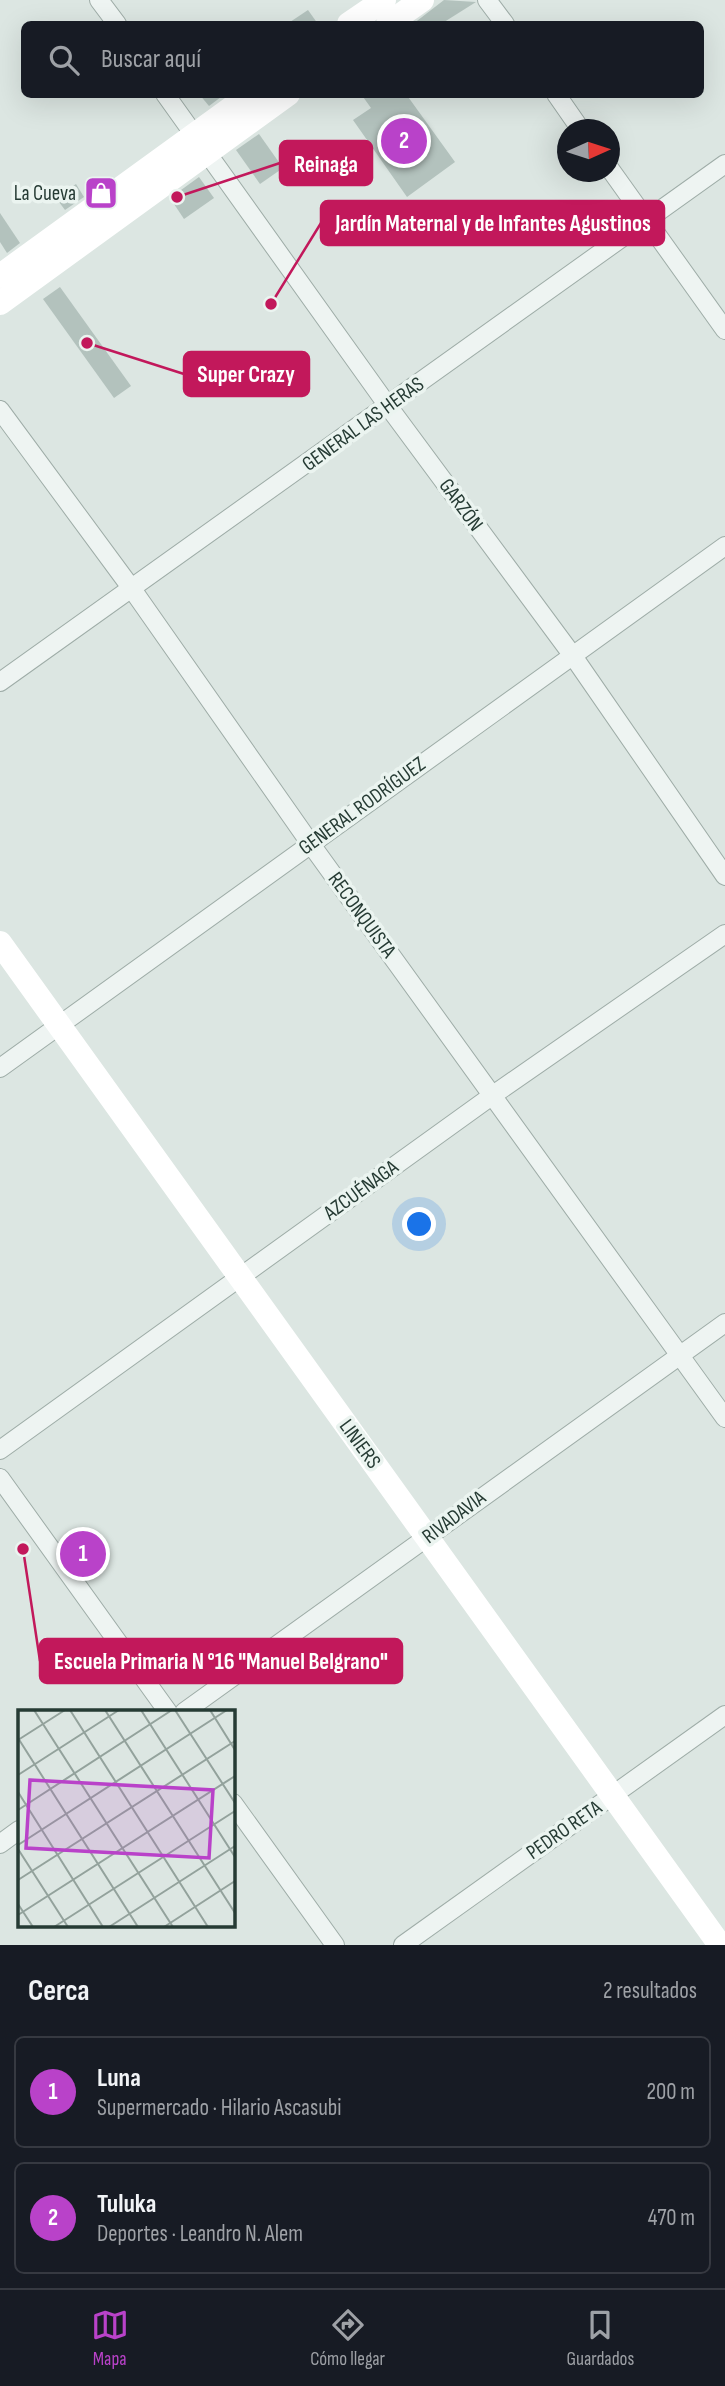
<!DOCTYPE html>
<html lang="es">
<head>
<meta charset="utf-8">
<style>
	body { margin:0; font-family:"Sofia Sans Condensed",sans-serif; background:#242831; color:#f1f3f6 }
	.compass { position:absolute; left:557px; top:119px; width:63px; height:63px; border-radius:50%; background:#171b24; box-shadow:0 7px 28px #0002; rotate:87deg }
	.you { position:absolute; left:420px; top:1225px; width:24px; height:24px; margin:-18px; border:5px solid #fff; border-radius:50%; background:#1a73e8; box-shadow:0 0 0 10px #1a73e833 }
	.badge { display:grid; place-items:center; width:46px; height:46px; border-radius:50%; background:#b942c9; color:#fff; font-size:23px; font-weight:700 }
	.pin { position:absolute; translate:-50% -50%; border:4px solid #fff; box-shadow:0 2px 7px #0006 }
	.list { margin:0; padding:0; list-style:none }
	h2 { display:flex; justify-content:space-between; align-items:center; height:91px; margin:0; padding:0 28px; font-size:30px }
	h2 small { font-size:23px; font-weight:400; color:#9ea1a6 }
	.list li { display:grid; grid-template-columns:46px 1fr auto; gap:21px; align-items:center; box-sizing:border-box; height:112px; margin:0 14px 14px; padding:0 14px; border:2px solid #363941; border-radius:10px }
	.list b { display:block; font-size:26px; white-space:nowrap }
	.list p { margin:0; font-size:23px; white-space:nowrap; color:#9ea1a6 }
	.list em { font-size:23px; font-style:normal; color:#9ea1a6 }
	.icon { flex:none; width:38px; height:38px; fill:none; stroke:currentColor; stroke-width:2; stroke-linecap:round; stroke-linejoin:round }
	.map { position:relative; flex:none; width:725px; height:1945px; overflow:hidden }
	.search { position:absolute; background:#171b24; box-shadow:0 7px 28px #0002; left:21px; right:21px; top:21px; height:77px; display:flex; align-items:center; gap:18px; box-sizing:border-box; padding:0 24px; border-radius:10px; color:#9ea1a6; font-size:26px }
	.sheet { height:343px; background:#171b24 }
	nav { display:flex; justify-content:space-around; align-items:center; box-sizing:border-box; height:98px; border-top:2px solid #363941; background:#171b24; font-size:19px; color:#9ea1a6 }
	nav a { display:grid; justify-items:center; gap:4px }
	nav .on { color:#b942c9 }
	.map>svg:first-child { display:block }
	.building { fill:#b3c2bd }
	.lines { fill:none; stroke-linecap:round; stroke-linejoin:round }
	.street-casing { stroke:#9eaca7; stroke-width:20 }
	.street { stroke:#eef4f2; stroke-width:18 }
	.secondary { stroke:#fff; stroke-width:24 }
	.labels { text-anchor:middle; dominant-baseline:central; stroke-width:7; stroke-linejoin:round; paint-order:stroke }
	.poi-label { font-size:21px; fill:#263b34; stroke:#ebf4f0; text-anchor:end }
	.street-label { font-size:21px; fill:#263b34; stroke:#ebf4f0 }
	.inset-road { fill:none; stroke:#93a29c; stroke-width:2 }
	.view { fill:#b942c9; fill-opacity:0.15; stroke:#b942c9; stroke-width:3.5 }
	.inset-edge { fill:none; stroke:#263b34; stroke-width:3.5 }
	.leader { fill:none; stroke:#c2185b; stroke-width:2.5 }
	.callout-dot { fill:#c2185b; stroke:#ebf4f0; stroke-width:2.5 }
	.callout { fill:#c2185b; stroke:#c2185b; stroke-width:2.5 }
	.callout-label { font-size:23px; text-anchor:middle; font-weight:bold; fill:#fff }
</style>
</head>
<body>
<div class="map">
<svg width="725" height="1945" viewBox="0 0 725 1945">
	<rect width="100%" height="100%" fill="#dce6e2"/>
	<g class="building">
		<path d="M444 0 476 2 441 24H413Z"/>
		<path d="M308 10 318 24H287Z"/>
		<path d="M199 94H225L209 106Z"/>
		<path d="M361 94H406L455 162 407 197 353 120 371 108Z"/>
		<path d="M259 134 283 168 260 184 236 150Z"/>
		<path d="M199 177 214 198 184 219 170 198Z"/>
		<path d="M76 184 84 197 65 210 56 198Z"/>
		<path d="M0 213 20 243 7 253 0 242Z"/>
		<path d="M60 287 131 386 114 398 43 299Z"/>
	</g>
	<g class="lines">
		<defs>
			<g id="street">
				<path d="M99 0 117 24"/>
				<path d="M487 0 505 24"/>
				<path d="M165 94 388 406 573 656 725 876"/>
				<path d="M556 94 581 130"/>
				<path d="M610 169 725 330"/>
				<path d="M0 410 132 589 310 843 725 1418"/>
				<path d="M0 682 725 164"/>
				<path d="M0 1068 725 546"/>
				<path d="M0 1450 493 1095 725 934"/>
				<path d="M0 1478 168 1712"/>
				<path d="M184 1712 725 1323"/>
				<path d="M233 1803 335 1945"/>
				<path d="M0 1844 19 1830"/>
				<path d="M403 1945 725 1715"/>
			</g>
		</defs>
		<use href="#street" class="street-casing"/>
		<use href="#street" class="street"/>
		<g class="secondary">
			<path d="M349 24 384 0"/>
			<path d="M388 24 422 0"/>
			<path d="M0 276 251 94"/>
			<path d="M0 303 288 94"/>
			<path d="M0 943 720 1945"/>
		</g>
	</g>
	<defs>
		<symbol id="shop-square" viewBox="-11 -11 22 22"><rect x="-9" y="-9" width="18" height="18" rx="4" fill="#b942c9" stroke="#ebf4f0"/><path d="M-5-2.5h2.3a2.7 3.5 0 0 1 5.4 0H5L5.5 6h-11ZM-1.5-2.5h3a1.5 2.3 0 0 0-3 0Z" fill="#fff"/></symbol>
	</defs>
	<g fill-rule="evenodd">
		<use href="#shop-square" x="82" y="174" width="38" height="38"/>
	</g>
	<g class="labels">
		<g class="poi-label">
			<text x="76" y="193">La Cueva</text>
		</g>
		<g class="street-label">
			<text transform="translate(363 424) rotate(-36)">GENERAL LAS HERAS</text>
			<text transform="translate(461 505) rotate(54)">GARZÓN</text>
			<text transform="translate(362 806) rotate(-36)">GENERAL RODRÍGUEZ</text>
			<text transform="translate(362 915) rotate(54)">RECONQUISTA</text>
			<text transform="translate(361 1190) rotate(-36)">AZCUÉNAGA</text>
			<text transform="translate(360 1444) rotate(54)">LINIERS</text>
			<text transform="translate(454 1517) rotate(-37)">RIVADAVIA</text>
			<text transform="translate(564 1830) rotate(-35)">PEDRO RETA</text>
		</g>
	</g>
	<g transform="translate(18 1710)">
		<rect width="217" height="217" fill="#dce6e2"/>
		<path class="inset-road" d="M16 0 155 217M52 0 190 217M87 0 217 203M123 0 217 147M157 0 217 93M192 0 217 40M0 28 120 217M0 30 47 0M0 65 101 0M0 82 85 217M0 100 154 0M0 135 209 0M0 139 50 217M0 170 217 31M0 194 15 217M0 205 217 66M36 217 217 101M91 217 217 136M146 217 217 171"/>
		<path class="view" d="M12 70 195 80 191 148 8 138Z"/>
		<rect width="217" height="217" class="inset-edge"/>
	</g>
	<path class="leader" d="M177 197L280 163M271 304L321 223M87 343L184 374M23 1549L40 1661"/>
	<g class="callout-dot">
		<circle cx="177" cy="197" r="7"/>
		<circle cx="271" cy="304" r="7"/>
		<circle cx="87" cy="343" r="7"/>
		<circle cx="23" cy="1549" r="7"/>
	</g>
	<g class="callout">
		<rect x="280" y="141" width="92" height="44" rx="7"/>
		<rect x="321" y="201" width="343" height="44" rx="7"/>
		<rect x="184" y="352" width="125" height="44" rx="7"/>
		<rect x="40" y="1639" width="362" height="44" rx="7"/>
	</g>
	<g class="callout-label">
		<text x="326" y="172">Reinaga</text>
		<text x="493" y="231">Jardín Maternal y de Infantes Agustinos</text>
		<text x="246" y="382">Super Crazy</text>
		<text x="221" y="1669">Escuela Primaria N °16 "Manuel Belgrano"</text>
	</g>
</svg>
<svg class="compass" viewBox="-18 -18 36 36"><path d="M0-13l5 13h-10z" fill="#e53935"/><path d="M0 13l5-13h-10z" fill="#9ea1a6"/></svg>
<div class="you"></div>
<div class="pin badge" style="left:83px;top:1554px">1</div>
<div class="pin badge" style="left:404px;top:141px">2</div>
<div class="search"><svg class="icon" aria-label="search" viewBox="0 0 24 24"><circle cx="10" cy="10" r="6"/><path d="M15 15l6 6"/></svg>Buscar aquí</div>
</div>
<section class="sheet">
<h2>Cerca<small>2 resultados</small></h2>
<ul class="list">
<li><span class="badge">1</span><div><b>Luna</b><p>Supermercado · Hilario Ascasubi</p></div><em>200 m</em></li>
<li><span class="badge">2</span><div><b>Tuluka</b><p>Deportes · Leandro N. Alem</p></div><em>470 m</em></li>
</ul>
</section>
<nav>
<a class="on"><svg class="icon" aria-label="map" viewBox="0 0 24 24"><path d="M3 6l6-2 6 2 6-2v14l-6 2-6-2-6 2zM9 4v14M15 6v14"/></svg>Mapa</a>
<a><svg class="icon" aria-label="directions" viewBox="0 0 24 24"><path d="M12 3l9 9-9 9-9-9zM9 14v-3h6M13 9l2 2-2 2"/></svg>Cómo llegar</a>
<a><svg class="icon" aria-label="saved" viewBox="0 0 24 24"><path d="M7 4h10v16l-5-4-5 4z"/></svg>Guardados</a>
</nav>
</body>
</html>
